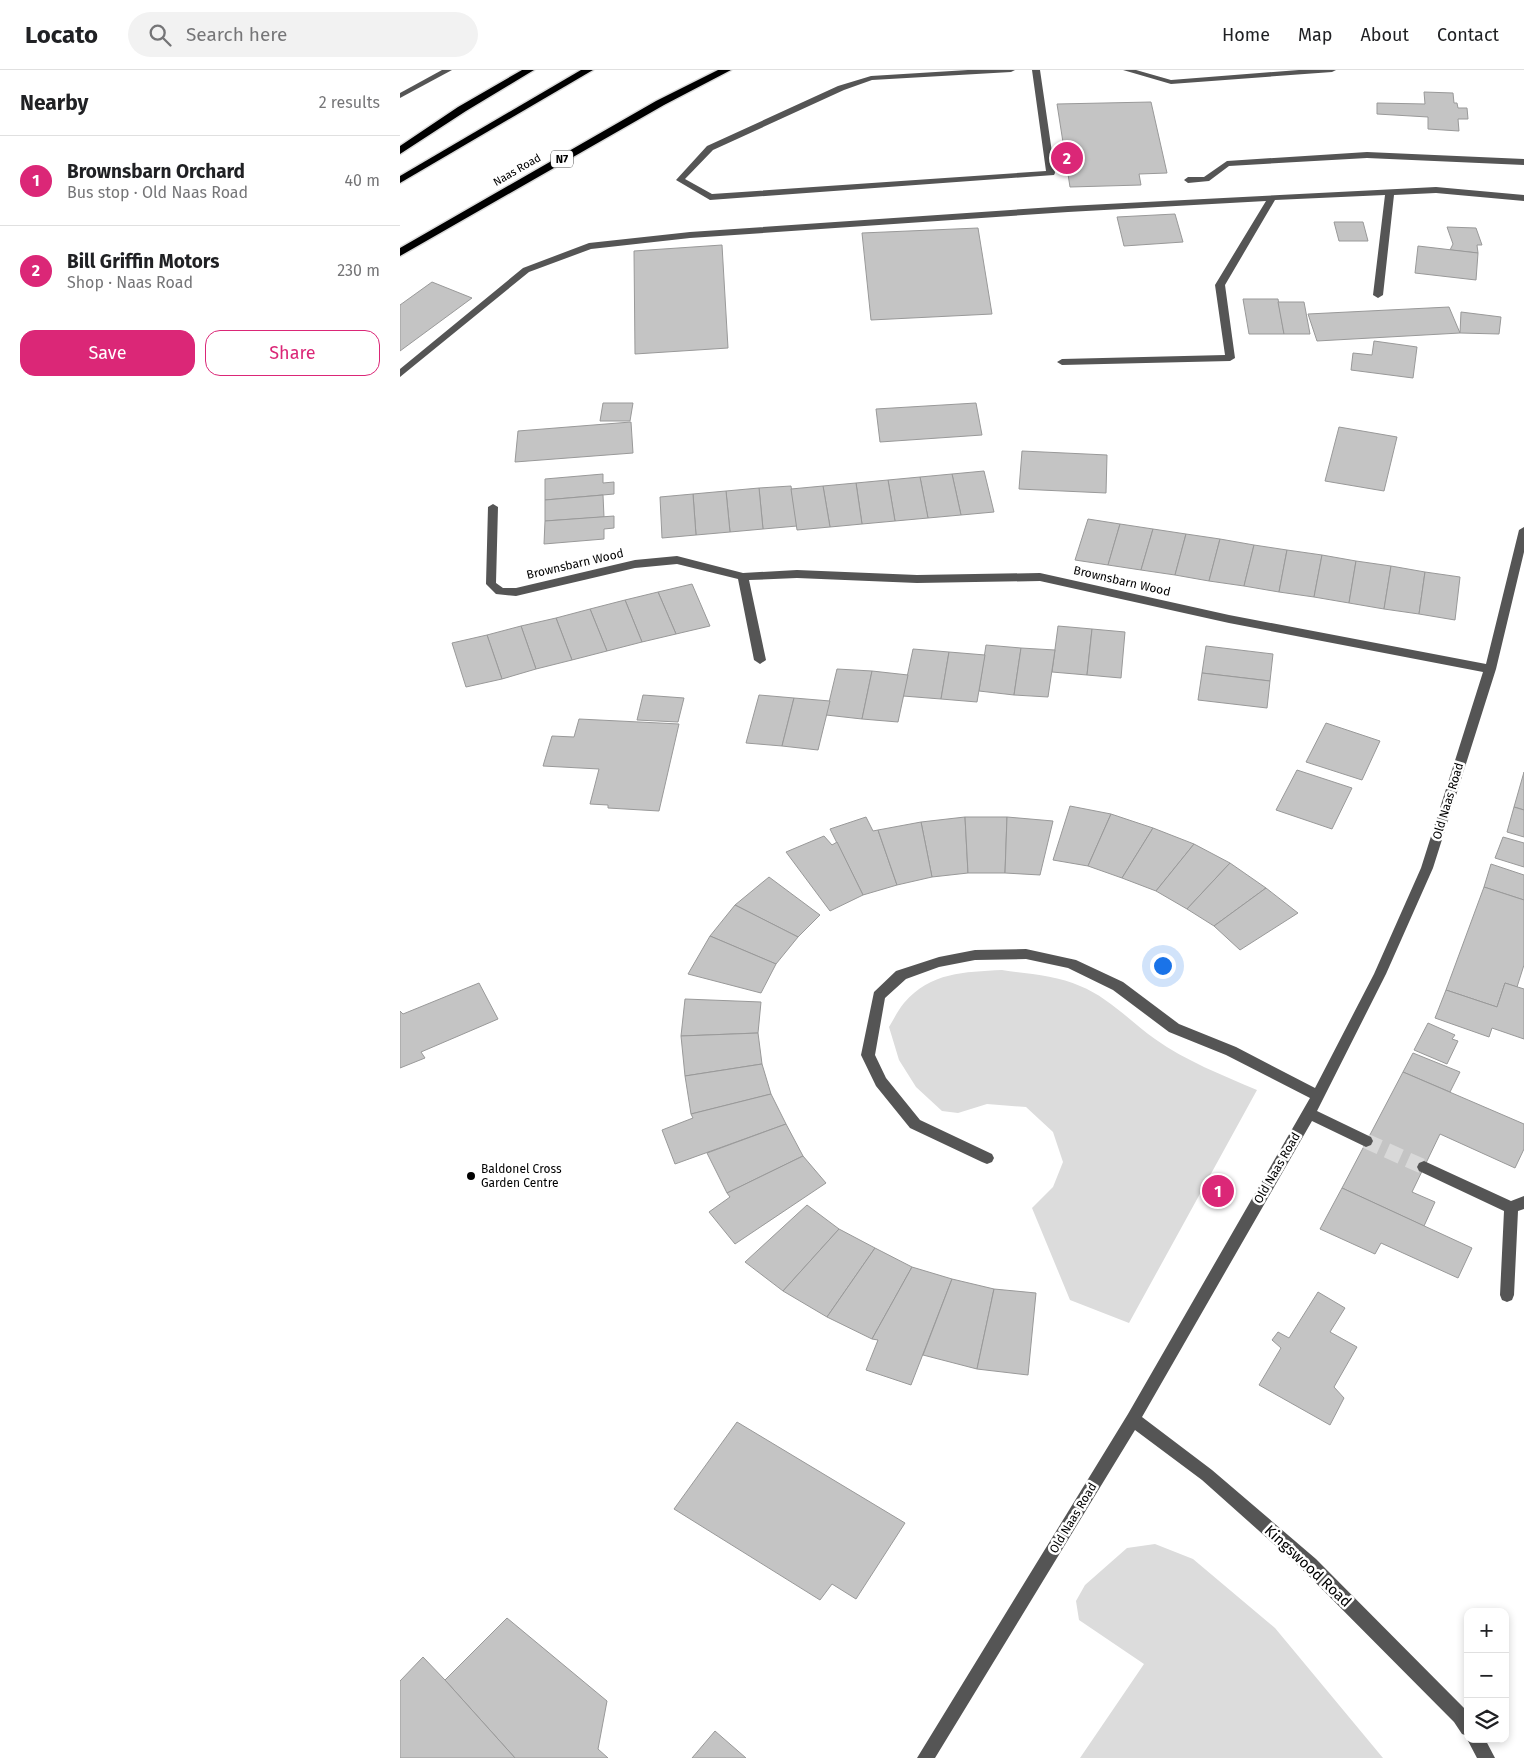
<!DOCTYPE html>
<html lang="en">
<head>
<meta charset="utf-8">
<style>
	body { margin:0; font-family:"Fira Sans",sans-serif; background:#f2f2f2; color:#202124 }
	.controls { position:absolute; right:15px; bottom:15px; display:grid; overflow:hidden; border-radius:10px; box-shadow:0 2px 8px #0003 }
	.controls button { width:45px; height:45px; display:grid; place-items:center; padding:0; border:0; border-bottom:1px solid #e0e0e0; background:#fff; color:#202124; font:25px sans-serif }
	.you { position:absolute; left:762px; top:895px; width:18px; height:18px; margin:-12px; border:4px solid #fff; border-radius:50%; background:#1a73e8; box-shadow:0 0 0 8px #1a73e833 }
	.badge { display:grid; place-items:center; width:32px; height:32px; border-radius:50%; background:#db2777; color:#fff; font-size:16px; font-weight:700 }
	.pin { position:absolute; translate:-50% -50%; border:2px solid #fff; box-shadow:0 1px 5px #0006 }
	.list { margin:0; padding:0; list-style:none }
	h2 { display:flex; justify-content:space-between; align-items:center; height:65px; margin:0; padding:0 20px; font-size:21px }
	h2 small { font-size:16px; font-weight:400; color:#757577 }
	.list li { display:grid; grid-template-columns:32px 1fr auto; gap:15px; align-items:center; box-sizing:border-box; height:90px; padding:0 20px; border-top:1px solid #e0e0e0 }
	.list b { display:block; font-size:19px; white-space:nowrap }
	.list p { margin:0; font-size:16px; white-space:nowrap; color:#757577 }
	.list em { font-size:16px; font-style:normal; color:#757577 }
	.actions { display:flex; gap:10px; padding:15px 20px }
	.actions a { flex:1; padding:11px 0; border:1px solid #db2777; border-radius:15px; text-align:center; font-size:18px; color:#db2777 }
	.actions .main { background:#db2777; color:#fff }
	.icon { flex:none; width:28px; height:28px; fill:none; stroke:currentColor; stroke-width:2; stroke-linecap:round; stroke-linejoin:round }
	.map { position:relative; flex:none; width:1124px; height:1688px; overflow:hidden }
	header { display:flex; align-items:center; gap:30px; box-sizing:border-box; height:70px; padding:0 25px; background:#fff; border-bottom:1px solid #e0e0e0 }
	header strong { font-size:24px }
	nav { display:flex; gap:28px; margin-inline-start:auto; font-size:18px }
	.search { width:350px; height:45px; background:#f2f2f2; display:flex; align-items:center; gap:12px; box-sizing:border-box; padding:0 18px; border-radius:28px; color:#757577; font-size:19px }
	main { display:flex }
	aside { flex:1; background:#fff }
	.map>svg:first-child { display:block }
	.green { fill:#dcdcdc }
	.building { fill:#c4c4c4; stroke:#999 }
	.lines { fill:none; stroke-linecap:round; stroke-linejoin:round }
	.minor-tunnel { stroke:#d9d9d9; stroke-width:15; stroke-dasharray:15 8; stroke-linecap:butt }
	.highway-casing { stroke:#dbdbdb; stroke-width:3 }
	.minor { fill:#555; fill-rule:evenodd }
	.highway { fill:#000; fill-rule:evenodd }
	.poi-dot { fill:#000; stroke:#fff; stroke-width:2 }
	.labels { text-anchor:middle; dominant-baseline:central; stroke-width:5; stroke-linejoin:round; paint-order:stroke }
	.shield { fill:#fff; stroke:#4c4c4c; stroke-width:1 }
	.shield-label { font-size:11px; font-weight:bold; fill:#000 }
	.far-street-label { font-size:11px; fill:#000; stroke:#fff }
	.street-label { font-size:12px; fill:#000; stroke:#fff }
	.poi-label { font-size:12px; fill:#000; stroke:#fff; text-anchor:start }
	.near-street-label { font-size:15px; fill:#000; stroke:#fff }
</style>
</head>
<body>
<header>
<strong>Locato</strong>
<div class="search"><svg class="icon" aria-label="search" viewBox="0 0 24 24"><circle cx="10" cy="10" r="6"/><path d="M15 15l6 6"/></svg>Search here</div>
<nav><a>Home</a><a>Map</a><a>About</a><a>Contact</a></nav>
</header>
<main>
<aside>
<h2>Nearby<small>2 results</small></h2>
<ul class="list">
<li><span class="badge">1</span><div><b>Brownsbarn Orchard</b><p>Bus stop · Old Naas Road</p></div><em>40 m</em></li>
<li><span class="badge">2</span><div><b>Bill Griffin Motors</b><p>Shop · Naas Road</p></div><em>230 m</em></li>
</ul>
<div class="actions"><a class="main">Save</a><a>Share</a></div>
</aside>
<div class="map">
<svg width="1124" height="1688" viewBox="0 0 1124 1688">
	<rect width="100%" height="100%" fill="#fff"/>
	<g class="green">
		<path d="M602 900C628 904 657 905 680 916 708 927 731 952 755 969 786 991 822 1005 857 1020L729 1253 670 1230 632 1138 653 1117 663 1092 653 1062 626 1037 587 1034 558 1043 542 1041 516 1017 499 990 489 957C494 949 498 940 504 933 531 902 564 902 602 900Z"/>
		<path d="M755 1474 793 1489 875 1558 983 1688H680L744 1594 679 1550 676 1531 685 1515 727 1478Z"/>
	</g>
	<g class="building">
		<path d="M1024 22 1053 23 1054 33H1057L1058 38H1067L1068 49H1058L1059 61 1028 59V47L977 44V33L1025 34Z"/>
		<path d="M751 32 767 103 739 104 741 115 670 117 657 34Z"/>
		<path d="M775 144 783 172 724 176 717 147Z"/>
		<path d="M934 152H963L968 171H939Z"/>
		<path d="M1047 157 1076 158 1082 175H1077L1078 183 1050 180 1053 174Z"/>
		<path d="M578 158 592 244 471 250 462 163Z"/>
		<path d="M322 175 328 278 235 284 234 181Z"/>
		<path d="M1018 176 1078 183 1076 210 1015 203Z"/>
		<path d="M32 212 72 228 0 281V235Z"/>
		<path d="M843 229H878L884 264H849Z"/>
		<path d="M878 232H904L910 264H884Z"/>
		<path d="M1049 237 1060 263 917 271 908 244Z"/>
		<path d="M1061 242 1101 247 1099 264 1060 263Z"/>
		<path d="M974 271 1017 277 1013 308 951 300 953 283 972 285Z"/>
		<path d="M203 333H233L230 351H200Z"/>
		<path d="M576 333 582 365 480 372 476 339Z"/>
		<path d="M231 352 233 383 115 392 118 361Z"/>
		<path d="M939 357 997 367 984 421 925 411Z"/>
		<path d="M622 381 707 385 706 423 619 419Z"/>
		<path d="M584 401 594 442 561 445 552 404Z"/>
		<path d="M203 404V413L214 412V424L145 430V409Z"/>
		<path d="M552 404 561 445 528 448 520 407Z"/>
		<path d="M520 407 528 448 495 451 488 410Z"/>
		<path d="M488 410 495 451 462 454 456 413Z"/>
		<path d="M456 413 462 454 430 457 423 416Z"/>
		<path d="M391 416 397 456 363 459 359 418Z"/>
		<path d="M423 416 430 457 397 460 391 419Z"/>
		<path d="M359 418 363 459 330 462 326 421Z"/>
		<path d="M326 421 330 462 296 465 293 424Z"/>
		<path d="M293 424 296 465 262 468 260 427Z"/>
		<path d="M203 425 204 447 145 451V430Z"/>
		<path d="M214 446V458L204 459V469L144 474 145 451Z"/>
		<path d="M688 449 720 454 708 495 675 490Z"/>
		<path d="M720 454 753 459 741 500 708 495Z"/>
		<path d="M753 459 786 464 775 505 741 500Z"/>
		<path d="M786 464 820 469 809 511 775 505Z"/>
		<path d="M820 469 854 475 844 516 809 511Z"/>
		<path d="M854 475 887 480 879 522 844 516Z"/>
		<path d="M887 480 922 485 914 527 879 522Z"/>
		<path d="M922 485 956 491 949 533 914 527Z"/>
		<path d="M956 491 991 496 984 539 949 533Z"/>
		<path d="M991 496 1025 502 1019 544 984 539Z"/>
		<path d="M1025 502 1060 507 1055 550 1019 544Z"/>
		<path d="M292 514 310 556 276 564 258 522Z"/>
		<path d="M258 522 276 564 242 572 225 530Z"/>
		<path d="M225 530 242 572 207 581 190 539Z"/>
		<path d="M190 539 207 581 172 590 156 548Z"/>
		<path d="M156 548 172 590 136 599 121 556Z"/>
		<path d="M121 556 136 599 102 609 87 565Z"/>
		<path d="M658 556 692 559 687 605 652 602Z"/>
		<path d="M692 559 725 562 721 608 687 605Z"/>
		<path d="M87 565 102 609 66 617 52 573Z"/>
		<path d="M586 575 621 578 614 625 579 621Z"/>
		<path d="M806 576 873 584 870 611 802 603Z"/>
		<path d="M621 578 655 580 648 627 614 625Z"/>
		<path d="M513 579 549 582 541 629 503 626Z"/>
		<path d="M549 582 585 585 577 632 541 629Z"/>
		<path d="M437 599 472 601 462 649 426 645Z"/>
		<path d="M472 601 508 605 498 652 462 649Z"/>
		<path d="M802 603 870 611 867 638 798 630Z"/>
		<path d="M243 625 284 628 278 652 237 650Z"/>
		<path d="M359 625 394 628 382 676 346 673Z"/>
		<path d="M394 628 430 631 418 680 382 676Z"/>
		<path d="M179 649 279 654 259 741 208 738V735L190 734 199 699 143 696 152 666 174 667Z"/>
		<path d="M926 653 980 671 962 710 906 692Z"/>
		<path d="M897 700 952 718 932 759 876 740Z"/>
		<path d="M1124 702V740L1114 737Z"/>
		<path d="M670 736 711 744 688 796 653 790Z"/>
		<path d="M1114 737 1124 740V767L1107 762Z"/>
		<path d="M711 744 753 758 722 808 688 796Z"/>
		<path d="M466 747 473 761 478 760 497 815 463 825 430 759Z"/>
		<path d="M565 747 568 803 532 807 521 752Z"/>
		<path d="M565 747H607L605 803H568Z"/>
		<path d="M607 747 653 751 640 805 605 803Z"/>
		<path d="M521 752 532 807 497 815 478 760Z"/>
		<path d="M753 758 794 774 756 821 722 808Z"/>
		<path d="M424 766 432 775 437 772 463 825 430 841 386 782Z"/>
		<path d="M1103 767 1124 773V797L1095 788Z"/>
		<path d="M794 774 830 793 787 839 756 821Z"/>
		<path d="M830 793 866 818 814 856 787 839Z"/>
		<path d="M1091 794 1124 805V830L1084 817Z"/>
		<path d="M369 807 420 845 398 867 335 835Z"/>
		<path d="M1084 817 1124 830V895L1117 917 1105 913 1097 937 1046 920Z"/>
		<path d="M866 818 898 843 840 880 814 856Z"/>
		<path d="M335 835 398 867 376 894 310 866Z"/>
		<path d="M310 866 376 894 361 923 288 904Z"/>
		<path d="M79 913 98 949 21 982 25 988 0 998V941L3 944Z"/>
		<path d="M1105 913 1124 919V969L1092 958 1089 967 1035 948 1046 920 1097 937Z"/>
		<path d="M285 929 361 932 358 963 281 966Z"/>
		<path d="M1028 953 1055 965 1052 969 1058 971 1047 994 1014 980Z"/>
		<path d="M358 963 362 994 285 1006 281 966Z"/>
		<path d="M1013 983 1060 1002 1050 1022 1003 1002Z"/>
		<path d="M362 994 371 1024 291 1044 285 1006Z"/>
		<path d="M1003 1002 1124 1054V1079L1115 1098 1040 1064 1012 1122 1035 1132 1024 1156 942 1118Z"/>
		<path d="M371 1024 386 1054 275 1094 262 1060 293 1048 291 1044Z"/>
		<path d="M386 1054 403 1086 327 1123 307 1083Z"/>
		<path d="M403 1086 426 1113 335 1174 309 1142 330 1127 327 1123Z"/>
		<path d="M942 1118 1072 1178 1058 1208 981 1173 975 1184 920 1159Z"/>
		<path d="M407 1135 439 1159 383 1221 345 1192Z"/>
		<path d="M439 1159 475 1178 427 1247 383 1221Z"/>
		<path d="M475 1178 512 1197 472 1269 427 1247Z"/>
		<path d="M512 1197 552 1209 511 1315 466 1300 478 1270 472 1269Z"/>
		<path d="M552 1209 594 1219 577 1299 523 1285Z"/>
		<path d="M594 1219 636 1223 628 1305 577 1299Z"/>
		<path d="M918 1222 945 1238 930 1262 957 1277 934 1317 944 1328 930 1355 859 1315 881 1278 872 1270 878 1262 889 1268Z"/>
		<path d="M337 1352 505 1453 456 1529 432 1514 420 1530 274 1439Z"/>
		<path d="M107 1548 207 1631 198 1679 208 1688H115L45 1610Z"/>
		<path d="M23 1587 45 1610 115 1688H0V1611Z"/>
		<path d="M315 1661 346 1688H292Z"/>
	</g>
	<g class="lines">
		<path class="minor-tunnel" d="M966 1071 1024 1097"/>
		<defs>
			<g id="highway">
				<path d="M122 0H134L66 41 0 84V76L58 37Z"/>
				<path d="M181 0H193L0 113V106Z"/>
				<path d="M318 0H331L264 35 0 186V178L256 31Z"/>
			</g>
		</defs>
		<use href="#highway" class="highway-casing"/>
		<g class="minor">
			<path d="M42 0H52L0 28V23Z"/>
			<path d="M568 0H615L611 2 472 10 444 20 313 80 285 109 312 124 646 101 632 0H640L655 103 654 105 310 130 276 110 307 76 438 16 471 6Z"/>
			<path d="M723 0H736L771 10 899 0H936L932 2 771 14Z"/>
			<path d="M967 82 1124 89V95L967 88 829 96 809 111 788 113 784 110 788 107H804L827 91Z"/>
			<path d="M1036 117 1124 125V131L1036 123 994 125 983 225 978 228 973 225 985 125 875 130 825 215 835 288 830 291 662 295 657 292 662 289 825 285 815 215 866 131 668 142 290 168 191 179 129 202 0 307V299L123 198 189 173 290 162 668 136Z"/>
			<path d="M93 434 98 437 96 513 103 518H116L235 490 277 486 343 503 397 500 517 505 640 503 829 545 1086 594 1119 460 1124 457V482L1096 599 1033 798 986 904 917 1041 971 1067 973 1071 971 1075 966 1077 912 1051 742 1347 812 1400 916 1489 1066 1640 1068 1643V1666L1062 1664 1054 1652 904 1501 802 1410 735 1360 535 1688H517L728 1344 910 1028 826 985 769 962 713 920 668 898 626 889 575 890 539 897 506 909 485 928 475 985 486 1008 520 1050 592 1084 594 1088 592 1092 587 1094 582 1092 510 1058 476 1016 461 985 474 922 496 901 539 887 575 880 626 879 676 890 723 912 779 954 836 977 915 1018 974 904 1021 798 1083 602 829 553 640 511 517 513 397 508 349 510 366 590 360 594 354 590 338 509 277 494 235 498 116 526 96 524 86 514 88 437Z"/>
			<path d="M1024 1091 1111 1131 1124 1126V1139L1118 1141 1114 1225 1112 1230 1107 1232 1102 1230 1100 1225 1104 1141 1019 1101 1017 1097 1019 1093Z"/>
			<path d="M1068 1666V1669H1085L1095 1688H1077L1067 1669Z"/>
		</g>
		<use href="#highway" class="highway"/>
	</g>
	<circle class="poi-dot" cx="71" cy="1106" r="5"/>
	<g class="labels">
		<rect class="shield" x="151" y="80.5" width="22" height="17" rx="4"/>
		<g class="shield-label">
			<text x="162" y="89">N7</text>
		</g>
		<g class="far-street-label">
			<text transform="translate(117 100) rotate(-30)">Naas Road</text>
		</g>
		<g class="street-label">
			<text transform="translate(175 494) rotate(-13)">Brownsbarn Wood</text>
			<text transform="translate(722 511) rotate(13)">Brownsbarn Wood</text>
			<text transform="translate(1048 731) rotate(-73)">Old Naas Road</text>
			<text transform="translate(877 1098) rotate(-60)">Old Naas Road</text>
			<text transform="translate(673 1448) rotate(-59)">Old Naas Road</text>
		</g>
		<g class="poi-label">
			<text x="81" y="1099">Baldonel Cross<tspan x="81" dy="14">Garden Centre</tspan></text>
		</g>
		<g class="near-street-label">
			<text transform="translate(908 1496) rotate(43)">Kingswood Road</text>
		</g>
	</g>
</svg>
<div class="controls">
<button>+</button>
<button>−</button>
<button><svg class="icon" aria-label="layers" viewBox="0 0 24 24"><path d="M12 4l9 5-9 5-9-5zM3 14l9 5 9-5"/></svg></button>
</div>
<div class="you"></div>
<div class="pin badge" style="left:818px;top:1121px">1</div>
<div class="pin badge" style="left:667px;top:88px">2</div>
</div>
</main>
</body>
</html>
